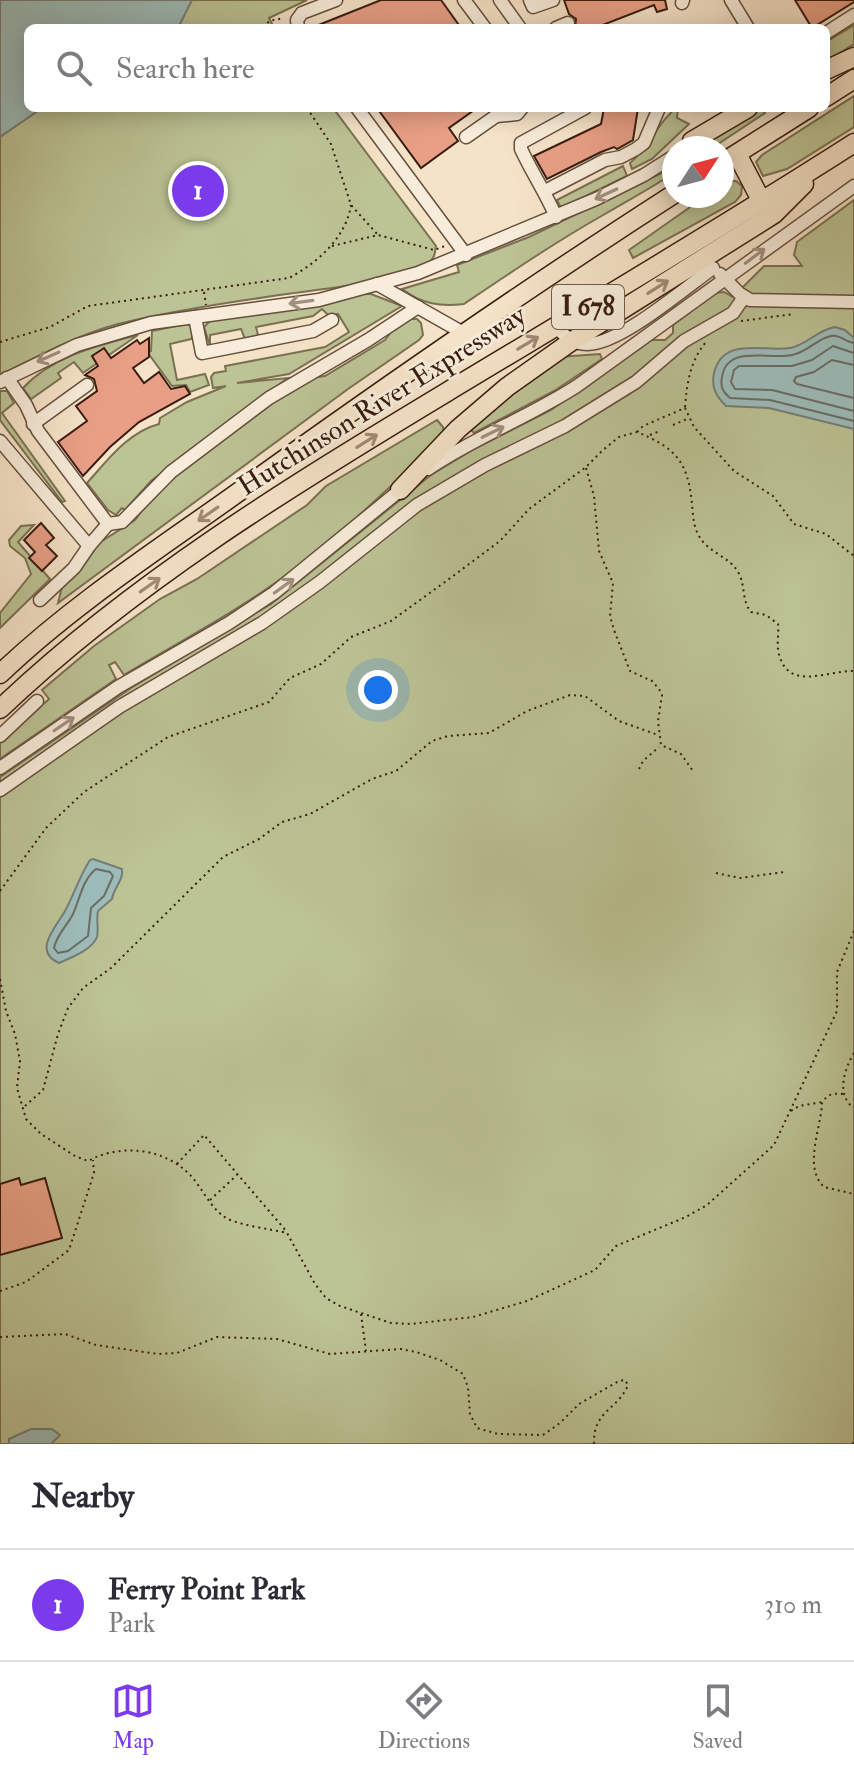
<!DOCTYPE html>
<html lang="en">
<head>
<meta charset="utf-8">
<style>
	body { margin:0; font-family:"IM FELL Double Pica",serif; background:#f2f2f3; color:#2b2b33 }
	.compass { position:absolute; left:662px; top:136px; width:72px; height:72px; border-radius:50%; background:#fff; box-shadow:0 4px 20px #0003; rotate:54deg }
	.you { position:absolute; left:378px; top:690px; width:28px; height:28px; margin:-20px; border:6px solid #fff; border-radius:50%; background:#1a73e8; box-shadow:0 0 0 12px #1a73e833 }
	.badge { display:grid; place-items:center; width:52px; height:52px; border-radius:50%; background:#7c3aed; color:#fff; font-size:26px; font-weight:700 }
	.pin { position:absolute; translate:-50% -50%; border:4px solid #fff; box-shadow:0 2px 8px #0006 }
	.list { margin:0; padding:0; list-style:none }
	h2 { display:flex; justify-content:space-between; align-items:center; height:104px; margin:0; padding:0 32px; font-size:34px }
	h2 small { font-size:26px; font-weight:400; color:#7c7c81 }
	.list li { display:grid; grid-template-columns:52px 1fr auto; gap:24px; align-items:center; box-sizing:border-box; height:112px; padding:0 32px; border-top:2px solid #e1e1e2 }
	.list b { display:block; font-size:30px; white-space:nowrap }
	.list p { margin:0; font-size:26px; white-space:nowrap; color:#7c7c81 }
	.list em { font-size:26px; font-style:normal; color:#7c7c81 }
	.icon { flex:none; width:44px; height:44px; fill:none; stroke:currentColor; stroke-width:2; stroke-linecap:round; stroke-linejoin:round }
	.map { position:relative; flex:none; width:854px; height:1444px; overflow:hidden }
	.search { position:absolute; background:#fff; box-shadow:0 4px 20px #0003; left:24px; right:24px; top:24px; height:88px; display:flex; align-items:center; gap:20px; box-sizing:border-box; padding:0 28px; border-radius:12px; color:#7c7c81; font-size:30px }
	.sheet { height:216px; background:#fff }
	nav { display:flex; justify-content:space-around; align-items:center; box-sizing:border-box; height:112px; border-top:2px solid #e1e1e2; background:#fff; font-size:22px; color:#7c7c81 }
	nav a { display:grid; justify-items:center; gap:4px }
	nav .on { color:#7c3aed }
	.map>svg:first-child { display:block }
	.green { fill:#bcc395; stroke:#7a7052; stroke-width:2 }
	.water { fill:#9dbdbb; stroke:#757d77; stroke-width:2 }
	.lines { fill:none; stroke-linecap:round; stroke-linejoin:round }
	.shore { stroke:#6a6c66; stroke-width:2 }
	.building { fill:#e89f85; stroke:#381c10; stroke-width:2 }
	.minor-casing { stroke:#674e3e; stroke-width:15 }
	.highway-casing { stroke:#381c10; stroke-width:21 }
	.path { stroke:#381c10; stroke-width:2; stroke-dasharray:2 4; stroke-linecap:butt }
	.minor { stroke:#f8eddb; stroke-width:12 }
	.highway { stroke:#f5e3c8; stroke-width:18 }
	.oneway { stroke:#a28f80 }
	.oneway2 { stroke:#a08975 }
	.labels { text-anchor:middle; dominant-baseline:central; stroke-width:6; stroke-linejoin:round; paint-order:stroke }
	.shield { fill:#f8eddb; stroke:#725b4d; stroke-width:2 }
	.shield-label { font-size:26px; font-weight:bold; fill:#381c10 }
	.street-label { font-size:28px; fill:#381c10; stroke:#f8eddb }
</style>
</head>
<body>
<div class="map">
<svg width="854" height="1444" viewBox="0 0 854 1444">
	<rect width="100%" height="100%" fill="#f5e3c8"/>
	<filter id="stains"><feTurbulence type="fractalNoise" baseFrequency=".0025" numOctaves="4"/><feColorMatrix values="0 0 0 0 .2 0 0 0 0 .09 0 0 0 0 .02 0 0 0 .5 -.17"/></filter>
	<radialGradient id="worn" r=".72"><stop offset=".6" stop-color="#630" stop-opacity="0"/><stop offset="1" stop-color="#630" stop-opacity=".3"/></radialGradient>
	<g class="green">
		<path d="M173 0H307L269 18 274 28H135Z"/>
		<path d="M854 25V44L826 61V42Z"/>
		<path d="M854 96V127L787 169 763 176 756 162 762 155Z"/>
		<path d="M28 108H333L436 246C435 252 435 258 429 262 402 282 321 289 287 294 232 302 170 311 118 324 77 335 38 356 0 375V120Z"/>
		<path d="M676 108H678L677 118 689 124 652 159 632 169 630 163C650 147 656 124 676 108Z"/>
		<path d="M761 109 765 113 712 148H699L750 113Z"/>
		<path d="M623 166 627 176 561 208 557 200Z"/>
		<path d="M674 167V173C651 188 629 200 605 214 557 241 510 273 464 304 440 307 422 304 402 289L459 272 457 265 529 237Z"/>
		<path d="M728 181H736L742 186 741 195 735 202 633 258 629 250 706 196H722V185Z"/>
		<path d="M854 200V1444H0V777L131 688 271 604 431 475 474 449 551 410 651 340H665L673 333V325L715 293 724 292 733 297 764 266H802L794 255 797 242Z"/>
		<path d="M362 294H371L402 306 289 374 237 383 288 378 151 481 125 510 122 508 116 515 108 510 87 483C107 461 128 432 159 424L160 418 187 402 226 386 213 388 211 377 214 373 226 371 225 366 325 347 349 332 338 314 329 316 322 309 313 316 256 327 258 335 245 339 241 329 210 335V346L204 327 212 319Z"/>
		<path d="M407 319H417L421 323 423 335 419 340 348 389 58 603 62 587 80 571 99 543 135 520 150 500 183 469 281 397 312 378 325 376 385 340 394 328Z"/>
		<path d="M186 324 191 325 194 335 191 339 170 344 177 380 205 374 209 385 190 392 186 385 172 386 148 353 151 351 152 331Z"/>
		<path d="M138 335 83 373 74 362 58 373 61 378 31 399 23 388C53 356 97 346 138 335Z"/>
		<path d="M600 354 602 359 554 391 474 433 470 429 558 357Z"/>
		<path d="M0 391H7L14 403 2 413 65 501 62 502 0 420Z"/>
		<path d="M437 420 443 427 444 435C387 491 328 547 262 592 217 623 170 647 124 675L115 662 109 665 116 679 0 759V742L49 699 42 690 94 646 160 599 197 579 307 505 326 486Z"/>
		<path d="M34 525 18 542 50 579 0 628V613L31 574 25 558 10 546 9 540 21 526Z"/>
	</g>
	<g class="water">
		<path d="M0 0H192L178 28H28V108H42L0 137Z"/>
		<path d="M835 327 845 330 854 338V429L769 408 726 406C716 396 711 388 714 373 723 336 763 352 790 348 807 345 817 330 835 327Z"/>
		<path d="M93 859 122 869C124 880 114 887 112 899L98 911C96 920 99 929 97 937 92 950 70 958 59 963 32 951 56 927 65 911 74 895 79 877 90 860Z"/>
		<path d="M31 1429H52L60 1435 51 1444H9V1439Z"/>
	</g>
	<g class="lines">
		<g class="shore">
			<path d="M854 343C845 342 840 334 831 336 818 338 808 352 792 355 768 360 727 344 722 377 720 387 723 392 730 398L770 400 854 421"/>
			<path d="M854 353 833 346 812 360 792 366H739L734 370 731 382 735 389 772 390 854 411"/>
			<path d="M854 365 832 360 814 372 796 377 794 381 797 384 854 398"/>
			<path d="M96 869 110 872 113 876 104 896 91 908 88 936 68 951 58 953 54 948C57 934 67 926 73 914 80 899 82 880 96 869Z"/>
		</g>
	</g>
	<g class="building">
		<path d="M381 0H441L461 28H311Z"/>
		<path d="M564 0H665L667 9 657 12 654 5 595 28H575L576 19 569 14Z"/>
		<path d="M795 0H854V2L812 28Z"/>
		<path d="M377 108H477L449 128 458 141 421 168Z"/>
		<path d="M604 108H638L633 140 617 149 614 147 601 152 547 179 534 156 601 124Z"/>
		<path d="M149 338V357L133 368 144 383 159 372 171 389 185 386 190 394 139 422 110 447 83 476 58 442 87 421 76 406 97 391 94 379 85 375 98 366 92 356 104 348 111 358 137 340 140 344Z"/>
		<path d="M41 523 54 538 46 545 57 556 42 571 29 558 35 552 24 540Z"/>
		<path d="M19 1178 21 1185 45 1178 62 1238 0 1255V1184Z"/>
	</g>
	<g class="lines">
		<defs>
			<g id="minor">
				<path d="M464 0 485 28"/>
				<path d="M500 0 520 28"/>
				<path d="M530 0 533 7 553 0"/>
				<path d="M731 0 748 28"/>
				<path d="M682 3 683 0"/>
				<path d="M298 28 297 20 302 13 336 0"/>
				<path d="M556 28 568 23"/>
				<path d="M826 33 854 15"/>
				<path d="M357 108 466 255"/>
				<path d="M496 116 517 114 522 108"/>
				<path d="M466 137 496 116 500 108"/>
				<path d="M545 191 605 160 621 157 636 149 644 143 659 108"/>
				<path d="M556 217C546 193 532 173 521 149V143L585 108"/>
				<path d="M720 274 740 294 750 300 854 302"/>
				<path d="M377 284 465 334"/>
				<path d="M195 317 202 353 313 331 332 320"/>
				<path d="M556 326C564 336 573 344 587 344 619 345 685 288 713 268"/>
				<path d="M7 378 26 405 38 431 108 524 122 522 171 472 269 398 368 340 418 307"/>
				<path d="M0 382 77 345 151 323 319 300 418 273 596 199 644 175 674 156"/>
				<path d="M33 424 87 385"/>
				<path d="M0 441 89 546"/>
				<path d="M428 469C475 437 529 417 577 386L854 186"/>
				<path d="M40 600 74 568 89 546 108 524"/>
				<path d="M0 736 37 701"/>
				<path d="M0 768 118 687 229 623 274 593 404 487"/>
				<path d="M0 790 119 707 262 623 320 582 417 505 485 465 565 426 636 382 684 341 733 313 744 297"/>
			</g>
			<g id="highway">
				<path d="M826 70 854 57"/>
				<path d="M826 97 854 79"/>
				<path d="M692 141 748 108"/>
				<path d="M737 154 762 202"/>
				<path d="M722 163 809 108"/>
				<path d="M400 490 458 429 507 387 572 341 774 214 804 184"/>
				<path d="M0 674C72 605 159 549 240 491 382 389 526 289 674 194"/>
				<path d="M0 709C132 583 291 486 447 392 583 310 720 229 854 143"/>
			</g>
		</defs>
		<use href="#minor" class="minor-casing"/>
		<use href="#highway" class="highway-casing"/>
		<g class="path">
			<path d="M264 28 269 21 284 18"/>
			<path d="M307 108 331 144 351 205 378 235"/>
			<path d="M332 246 378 235 434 250 445 246"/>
			<path d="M204 292 206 305"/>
			<path d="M741 321 794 314"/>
			<path d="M0 342 50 327 88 306 289 278C317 263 346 238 351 205"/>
			<path d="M685 407C687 383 690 361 706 342"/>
			<path d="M673 425 687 419"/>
			<path d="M637 432 643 426 685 408 694 427 734 471 773 496 794 524 826 534 854 556"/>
			<path d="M650 435 660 431"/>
			<path d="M586 468 594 496 599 551 613 583 610 616 614 630 630 671 652 681 659 689 662 695 658 721 661 745 681 754 693 771"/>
			<path d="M639 769 643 761 659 747"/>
			<path d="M716 873 740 878 784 872"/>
			<path d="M0 891 46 828 84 792 168 737 269 702 290 678 321 664 351 637 391 621 449 579 500 541 529 509 586 467 603 450 619 437 637 432C676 448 688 462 692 504 693 514 693 525 698 534 706 552 729 556 738 572 746 585 741 600 751 612L766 615 778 624C779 632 777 641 778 649 785 694 827 670 854 671"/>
			<path d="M0 979 6 1011 15 1034 20 1061 17 1088 26 1119 41 1134 75 1156 88 1161C121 1143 165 1148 191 1176 202 1188 209 1205 222 1215 232 1225 272 1229 287 1233L315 1284 326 1298 340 1306 391 1323 411 1324 473 1317 527 1301 595 1270 616 1246 686 1217 707 1205 774 1145 837 1011V972L854 931"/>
			<path d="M854 1053C844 1069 836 1096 854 1108"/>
			<path d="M843 1094C833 1093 827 1094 822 1103 821 1129 803 1167 824 1187L854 1194"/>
			<path d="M25 1106 43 1090 58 1034 68 1008 83 988 111 968 223 857 259 839 282 822 310 814 372 779 396 771 432 741 448 736 489 733 527 711 570 695 585 696 619 721 658 735"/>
			<path d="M791 1111 799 1106 823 1102"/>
			<path d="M177 1164 204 1135 287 1232"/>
			<path d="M210 1200 237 1175"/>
			<path d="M0 1291 26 1282 69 1250 94 1173 93 1160"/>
			<path d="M361 1314 366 1351"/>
			<path d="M0 1337 65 1334 96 1345 158 1354 177 1353 217 1337 277 1339 330 1354 401 1349 416 1352 440 1360 463 1374 468 1387 470 1414 477 1428 498 1434 543 1435 560 1423 579 1404 619 1381 625 1380 628 1385C618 1410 593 1410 594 1444"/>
			<path d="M853 1444 854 1441"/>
		</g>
		<use href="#minor" class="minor"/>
		<use href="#highway" class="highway"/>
	</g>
	<defs><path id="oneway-shaft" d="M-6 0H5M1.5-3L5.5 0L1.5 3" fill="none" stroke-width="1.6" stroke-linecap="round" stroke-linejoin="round" transform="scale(2)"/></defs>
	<g class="oneway">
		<use href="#oneway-shaft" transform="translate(606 194) rotate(155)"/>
		<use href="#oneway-shaft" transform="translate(755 256) rotate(-37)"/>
		<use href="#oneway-shaft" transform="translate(301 302) rotate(172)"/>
		<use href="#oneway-shaft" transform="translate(48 357) rotate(156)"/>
		<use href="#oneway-shaft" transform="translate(493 432) rotate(-26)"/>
		<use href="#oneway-shaft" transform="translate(284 586) rotate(-36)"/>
		<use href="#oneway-shaft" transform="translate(64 724) rotate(-34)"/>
	</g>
	<g class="oneway2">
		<use href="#oneway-shaft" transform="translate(658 287) rotate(-32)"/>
		<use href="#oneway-shaft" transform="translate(528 343) rotate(-31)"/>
		<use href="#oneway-shaft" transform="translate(367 441) rotate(-32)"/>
		<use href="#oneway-shaft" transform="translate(208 514) rotate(145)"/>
		<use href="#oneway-shaft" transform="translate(150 585) rotate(-35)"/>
	</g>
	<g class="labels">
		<rect class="shield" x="552" y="285" width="72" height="44" rx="6"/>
		<g class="shield-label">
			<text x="588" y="307">I 678</text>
		</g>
		<g class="street-label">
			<text transform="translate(382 401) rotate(-32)">Hutchinson River Expressway</text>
		</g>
	</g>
	<rect width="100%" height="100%" filter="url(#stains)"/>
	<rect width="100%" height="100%" fill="url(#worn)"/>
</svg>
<svg class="compass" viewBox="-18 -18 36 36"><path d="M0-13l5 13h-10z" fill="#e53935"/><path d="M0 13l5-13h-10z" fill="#7c7c81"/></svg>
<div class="you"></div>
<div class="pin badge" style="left:198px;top:191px">1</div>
<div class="search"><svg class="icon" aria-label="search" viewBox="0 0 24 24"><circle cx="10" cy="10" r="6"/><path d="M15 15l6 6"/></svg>Search here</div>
</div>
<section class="sheet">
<h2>Nearby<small></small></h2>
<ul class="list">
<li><span class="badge">1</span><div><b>Ferry Point Park</b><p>Park</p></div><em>310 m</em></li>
</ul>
</section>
<nav>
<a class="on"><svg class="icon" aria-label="map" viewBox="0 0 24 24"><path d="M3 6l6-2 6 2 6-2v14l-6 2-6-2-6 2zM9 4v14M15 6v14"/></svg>Map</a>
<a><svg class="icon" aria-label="directions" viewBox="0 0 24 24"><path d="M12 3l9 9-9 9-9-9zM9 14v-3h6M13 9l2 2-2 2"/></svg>Directions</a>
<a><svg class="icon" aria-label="saved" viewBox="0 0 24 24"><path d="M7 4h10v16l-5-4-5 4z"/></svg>Saved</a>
</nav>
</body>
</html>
